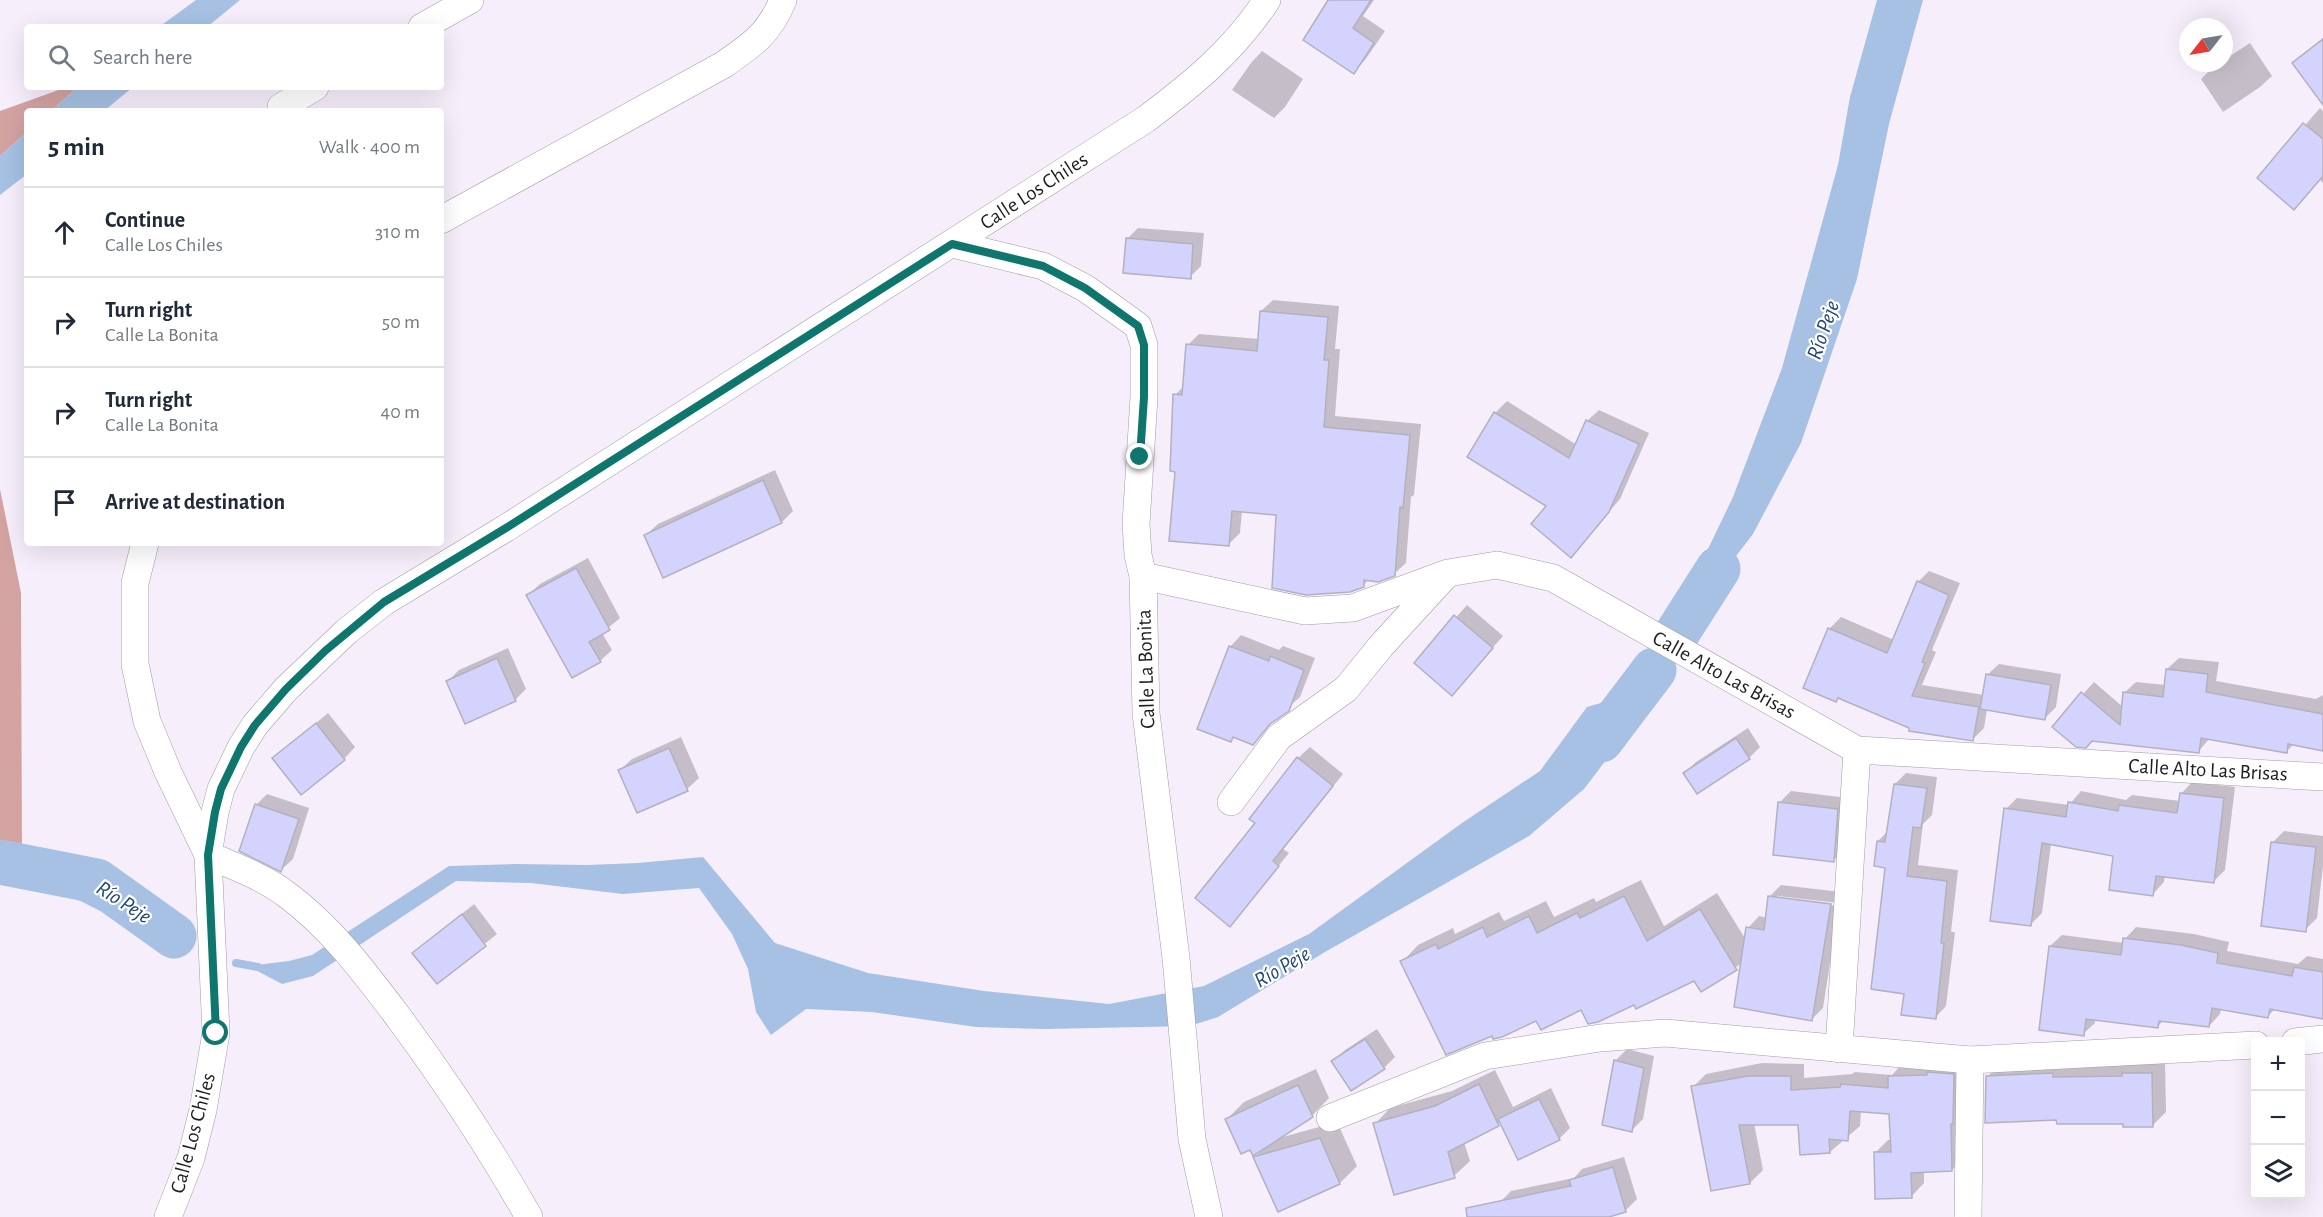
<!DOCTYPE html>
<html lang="en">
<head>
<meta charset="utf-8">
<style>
	body { margin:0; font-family:"Alegreya Sans",sans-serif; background:#f6f6f7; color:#1f2937 }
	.controls { position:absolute; right:18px; bottom:18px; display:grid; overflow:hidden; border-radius:6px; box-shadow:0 6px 24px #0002 }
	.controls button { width:54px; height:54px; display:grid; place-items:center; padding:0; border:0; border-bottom:2px solid #e0e1e3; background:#fff; color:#1f2937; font:30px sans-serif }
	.compass { position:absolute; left:2179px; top:18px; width:54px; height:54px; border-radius:50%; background:#fff; box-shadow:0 6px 24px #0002; rotate:239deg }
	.stop { position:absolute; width:18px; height:18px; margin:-14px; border:4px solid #0f766e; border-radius:50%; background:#fff }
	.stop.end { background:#0f766e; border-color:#fff; box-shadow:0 2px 6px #0008 }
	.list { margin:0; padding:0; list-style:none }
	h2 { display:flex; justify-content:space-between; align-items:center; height:78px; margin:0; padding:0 24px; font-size:26px }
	h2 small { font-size:20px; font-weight:400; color:#747a83 }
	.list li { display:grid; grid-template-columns:39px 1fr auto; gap:18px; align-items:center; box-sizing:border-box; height:90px; padding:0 24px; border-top:2px solid #e0e1e3 }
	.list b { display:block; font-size:22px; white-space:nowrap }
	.list p { margin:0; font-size:20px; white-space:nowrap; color:#747a83 }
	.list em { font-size:20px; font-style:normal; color:#747a83 }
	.icon { flex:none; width:33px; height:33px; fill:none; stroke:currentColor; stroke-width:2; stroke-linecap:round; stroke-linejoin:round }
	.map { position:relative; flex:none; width:2323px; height:1217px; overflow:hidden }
	.search { position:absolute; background:#fff; box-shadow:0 6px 24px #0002; left:24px; top:24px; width:420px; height:66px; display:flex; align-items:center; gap:15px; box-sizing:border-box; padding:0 21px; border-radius:6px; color:#747a83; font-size:22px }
	.panel { position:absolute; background:#fff; box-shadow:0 6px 24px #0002; left:24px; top:108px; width:420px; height:438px; border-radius:6px }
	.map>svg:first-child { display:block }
	.forest { fill:#d3a3a2 }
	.water { fill:#a6c1e3 }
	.shadow { fill:#0003; fill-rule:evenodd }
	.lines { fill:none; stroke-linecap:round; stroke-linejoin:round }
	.stream { stroke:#a6c1e3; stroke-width:8 }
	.river { stroke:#a6c1e3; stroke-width:45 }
	.building { fill:#d4d3fd; stroke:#b1b1bf; stroke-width:1.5 }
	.minor-casing { stroke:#a39ba7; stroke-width:28 }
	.minor { stroke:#fff; stroke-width:27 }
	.route { stroke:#0f766e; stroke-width:8 }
	.labels { text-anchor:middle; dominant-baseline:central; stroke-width:4.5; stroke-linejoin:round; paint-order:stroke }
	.street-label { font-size:21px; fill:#211e22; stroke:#fff }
	.water-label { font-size:22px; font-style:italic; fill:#234774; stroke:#fff }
</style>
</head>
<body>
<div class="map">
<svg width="2323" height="1217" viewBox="0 0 2323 1217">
	<rect width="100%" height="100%" fill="#f7eefb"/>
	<g class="forest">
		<path d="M67 87H78L51 111H27V132L0 156V111Z"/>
		<path d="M0 489 21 593 22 854 0 851Z"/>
	</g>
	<g class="water">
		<path d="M196 0H240L207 27H159Z"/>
		<path d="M1877 0H1923L1889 124 1857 279 1801 443 1753 534 1685 622 1696 574 1733 497 1782 368 1838 165 1850 97Z"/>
		<path d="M78 87H133L104 111H51Z"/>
		<path d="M27 132V174L0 195V156Z"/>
		<path d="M1639 692 1642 713 1584 789 1529 836 1325 952 1218 1017 1190 1026 1045 1029 976 1027 872 1012 806 1009 771 1035 756 1012 748 969 732 934 699 888 623 894 531 883 456 881 313 976 282 984 248 966 289 961 312 955 449 866 517 864 587 865 638 863 703 857 775 943 868 973 984 991 1109 1004 1204 986 1309 934 1462 823 1540 771 1587 707Z"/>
		<path d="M0 851 90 871 150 907 161 927C109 923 86 900 41 883 28 878 13 876 0 874Z"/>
	</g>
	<g class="shadow">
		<path d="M1330 0H1374L1363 16 1385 31 1365 60 1354 72Z"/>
		<path d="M2323 38V80L2294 63Z"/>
		<path d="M2250 43 2272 76 2260 87 2223 112 2201 79 2212 68 2219 63H2224V60Z"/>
		<path d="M1262 51 1303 79 1285 107 1274 118 1232 90 1251 63Z"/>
		<path d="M2320 108 2323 111V183L2320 180 2294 208 2259 178Z"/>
		<path d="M1138 228 1204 233 1201 266 1190 277 1127 239Z"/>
		<path d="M1273 300 1339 306 1335 349H1340L1335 416 1421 424 1414 495 1411 497 1406 563 1394 574 1369 579 1363 586 1278 514 1242 511 1240 533 1229 544 1176 470 1175 395 1185 385 1188 345 1199 334 1259 339 1261 311Z"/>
		<path d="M1507 401 1577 445 1587 421 1599 410 1649 433 1620 499 1582 544 1549 506 1469 456 1495 413Z"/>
		<path d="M775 470 793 511 782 522 646 535 658 524Z"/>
		<path d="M588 558 620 618 602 633 612 650 600 661 528 595 540 584Z"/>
		<path d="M1929 571 1960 583 1932 650 1936 652 1922 685 1984 695 1987 675 1999 664 2061 674 2056 707 2045 718 1987 709 1984 728 1973 739 1911 727 1829 629 1841 617 1894 640 1918 582Z"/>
		<path d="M1467 605 1503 636 1452 694 1416 663Z"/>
		<path d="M1241 635 1279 650 1283 646 1315 658 1300 697 1275 719 1253 743 1235 736 1231 740 1230 647Z"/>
		<path d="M508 648 526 689 515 700 448 681 459 670Z"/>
		<path d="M2179 658 2219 662 2216 681 2316 699 2323 695V749L2294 744 2286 752 2210 738 2198 752 2054 726 2094 682 2123 707 2124 693 2136 682 2165 685 2167 669Z"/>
		<path d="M328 713 355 747 344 759 274 758Z"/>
		<path d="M1748 728 1760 747 1749 758 1685 773 1696 762Z"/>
		<path d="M681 737 699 778 687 789 638 811 620 770 632 759Z"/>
		<path d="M1310 747 1343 774 1283 849 1289 853 1230 925 1257 823 1298 758Z"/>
		<path d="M1906 773 1937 777 1932 815 1923 824 1918 865 1958 870 1951 932H1955L1946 1006 1935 1018 1905 993 1886 866 1878 841 1888 831 1895 784Z"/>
		<path d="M2192 782 2235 787 2225 870 2214 881 2165 875 2164 882 2153 894 2114 855 2051 844 2042 913 2030 925 2006 809 2017 798 2069 805 2081 791 2126 800 2132 795 2180 801 2181 794Z"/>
		<path d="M1791 791 1848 798 1845 849 1834 860 1780 802Z"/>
		<path d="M267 794 309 808 293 859 281 870 256 805Z"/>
		<path d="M2284 831 2323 836V866L2317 918 2305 930 2273 842Z"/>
		<path d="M1641 880 1664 926 1717 893 1746 940 1748 928 1759 916 1767 918 1769 897 1781 885 1841 892 1823 1008 1812 1019 1742 963 1702 990 1695 979 1635 1003 1582 1008 1537 1019 1402 962 1418 945 1453 928 1455 934 1499 912 1504 921 1546 901 1554 917 1594 898 1596 902ZM1777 896 1838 903V906L1777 899Z"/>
		<path d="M474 904 497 934 437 982 414 953Z"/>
		<path d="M2136 927 2194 934 2229 942 2227 951 2298 964 2307 956 2323 959V1017L2276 1008 2267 1017 2221 1008 2220 1014 2209 1026 2164 1020 2157 1027 2095 1018V1023L2083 1034 2050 946 2062 935 2124 943 2125 939Z"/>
		<path d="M1377 1029 1395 1057 1384 1068 1333 1062 1345 1050Z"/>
		<path d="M1627 1049 1654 1056 1643 1119 1631 1131 1615 1061Z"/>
		<path d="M2165 1060 2166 1112 2152 1126 2124 1122 1987 1077 2001 1063Z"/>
		<path d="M1966 1062 1965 1157 1952 1170 1924 1171V1183L1911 1197 1875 1153 1888 1140H1892L1891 1113 1861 1110 1860 1126 1830 1152 1799 1124 1754 1123 1763 1170 1750 1183 1693 1087 1706 1074 1762 1063 1804 1064V1078L1852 1074 1855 1072 1892 1075 1902 1064Z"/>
		<path d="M1316 1069 1329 1098 1312 1116 1279 1138 1337 1122 1357 1166 1340 1183 1279 1210 1255 1157 1262 1150 1227 1119 1244 1102Z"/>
		<path d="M1495 1070 1513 1107 1551 1088 1570 1128 1559 1139 1501 1122 1464 1142 1470 1161 1454 1176 1375 1124 1390 1108 1452 1091Z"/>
		<path d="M1624 1157 1637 1199 1625 1211 1604 1217H1502L1499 1203 1511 1191 1574 1178 1582 1169Z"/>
	</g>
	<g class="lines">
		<path class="stream" d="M236 963 258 967"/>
		<g class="river">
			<path d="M1676 635 1718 569"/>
			<path d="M1601 740 1654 670"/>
			<path d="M0 862 97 881 174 936"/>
		</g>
	</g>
	<g class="building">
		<path d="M1328 0H1371L1353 28 1374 43 1354 74 1303 40Z"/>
		<path d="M2323 39V105L2292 63Z"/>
		<path d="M2303 123 2323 139V176L2294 210 2257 178Z"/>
		<path d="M1126 238 1193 244 1191 279 1123 273Z"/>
		<path d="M1260 311 1328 317 1324 360H1329L1324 427 1410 435 1403 508 1400 507 1395 576 1378 582 1364 580V587L1350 592 1306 595 1272 588 1276 515 1232 511 1229 546 1169 541 1175 472 1170 471 1173 394 1182 395 1186 344 1257 351Z"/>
		<path d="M1494 412 1569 458 1586 420 1639 444 1609 512 1571 558 1531 524 1546 506 1467 457Z"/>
		<path d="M763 480 782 523 663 578 644 535Z"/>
		<path d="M576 568 610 630 589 642 601 662 572 678 526 595Z"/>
		<path d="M1917 581 1949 595 1922 662 1925 663 1912 696 1979 707 1973 741 1909 731V728L1838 698 1836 702 1803 688 1828 628 1887 653Z"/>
		<path d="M1454 615 1493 648 1452 696 1414 663Z"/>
		<path d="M1229 646 1269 661 1270 656 1304 670 1289 711 1270 724 1253 745 1233 737 1231 742 1197 729Z"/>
		<path d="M497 658 516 701 465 724 446 681Z"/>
		<path d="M2166 669 2208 674 2206 692 2323 714V751L2288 744 2287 753 2201 738 2199 753 2092 741 2086 748 2076 747 2052 727 2081 692 2120 725 2123 692 2163 697Z"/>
		<path d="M1986 674 2051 685 2045 720 1980 709Z"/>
		<path d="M316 723 345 760 301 795 272 758Z"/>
		<path d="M1736 738 1750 759 1697 794 1683 773Z"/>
		<path d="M669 748 688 791 637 813 618 770Z"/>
		<path d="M1297 757 1333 786 1273 861 1279 866 1230 927 1195 898 1255 823 1249 819Z"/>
		<path d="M1894 784 1927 788 1921 828 1913 827 1907 876 1947 881 1941 943H1944L1936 1019 1901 1015 1904 994 1871 989 1885 868 1874 866 1877 841 1885 842Z"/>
		<path d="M2180 793 2224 798 2214 883 2156 876 2153 896 2109 890 2113 856 2042 843 2031 926 1990 921 2004 808 2066 817 2068 802 2118 811 2119 805 2177 813Z"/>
		<path d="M1778 802 1838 809 1834 862 1773 855Z"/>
		<path d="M255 804 299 819 281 872 239 851Z"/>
		<path d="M2271 842 2316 847 2306 932 2261 926Z"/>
		<path d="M1624 896 1647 941 1700 909 1737 970 1701 992 1694 981 1636 1009 1634 1005 1598 1022 1588 1024 1581 1010 1541 1030 1536 1021 1502 1037 1493 1039 1492 1036 1446 1055 1400 961 1436 944 1438 949 1483 927 1487 937 1529 916 1537 933 1577 913 1580 918Z"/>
		<path d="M1768 896 1831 904 1812 1021 1734 1007 1746 927 1764 930Z"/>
		<path d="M462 914 486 946 437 984 412 953Z"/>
		<path d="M2123 938 2181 945 2218 953 2217 963 2292 976 2294 967 2323 972V1019L2270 1009 2268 1018 2212 1008 2209 1027 2159 1021 2158 1028 2086 1019 2084 1036 2039 1030 2049 946 2121 955Z"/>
		<path d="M1365 1039 1385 1069 1351 1091 1331 1061Z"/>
		<path d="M1614 1060 1644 1068 1632 1132 1602 1125Z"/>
		<path d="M1927 1072 1954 1074 1953 1124H1951L1952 1171 1911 1173 1912 1198 1875 1199 1874 1152H1891L1889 1114 1850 1111 1848 1141 1829 1139 1830 1153 1800 1155 1798 1125H1739L1750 1184 1711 1191 1691 1086 1748 1076H1791V1090L1840 1087 1841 1084 1888 1088V1076L1927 1075Z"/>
		<path d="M2053 1073V1077L2122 1076V1073H2152L2153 1127H2123V1124H2057L2056 1120 1985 1123 1986 1076Z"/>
		<path d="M1479 1084 1499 1126 1448 1152 1455 1178 1394 1195 1373 1123 1435 1106Z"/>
		<path d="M1298 1085 1313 1117 1253 1156 1250 1150 1241 1154 1225 1119Z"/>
		<path d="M1539 1099 1560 1140 1518 1160 1498 1119Z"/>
		<path d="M1320 1138 1340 1184 1278 1212 1253 1157Z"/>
		<path d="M1613 1167 1626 1212 1609 1217H1467L1466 1208 1571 1186 1569 1180Z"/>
	</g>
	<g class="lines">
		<defs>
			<g id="minor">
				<path d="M422 27 470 0"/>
				<path d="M281 107 315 87"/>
				<path d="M441 220 723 65C752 45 769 34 783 0"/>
				<path d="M952 244 1043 266 1085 288 1138 326 1144 345V397L1136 524 1138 555 1143 576 1146 713 1176 958 1192 1139 1209 1217"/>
				<path d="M145 543 135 583V664L147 721 168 772 208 855C234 866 263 877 286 894 332 928 365 973 399 1018 447 1083 490 1148 529 1217"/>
				<path d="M1143 576 1305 611 1353 608 1448 573 1497 565 1553 578 1857 750 2323 777"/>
				<path d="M1231 802 1279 737 1346 689 1381 646 1445 576"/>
				<path d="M2295 1042 2323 1039"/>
				<path d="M1839 1049 1857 750"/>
				<path d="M1330 1118 1485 1056 1600 1038 1665 1033 1970 1060 2256 1045"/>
				<path d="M168 1217 191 1158 203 1110 216 1033 208 855 215 812 221 789 241 747 255 725 286 689 347 631 384 602 506 528 1146 119C1194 83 1234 50 1267 0"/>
				<path d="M1968 1217 1970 1060"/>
			</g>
		</defs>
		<use href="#minor" class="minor-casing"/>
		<use href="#minor" class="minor"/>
	</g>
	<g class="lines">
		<path class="route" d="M216 1033 208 855 215 812 221 789 241 747 255 725 286 689 325 651 384 602 506 528 952 244 1043 266 1085 288 1138 326 1144 345V397L1140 457"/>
	</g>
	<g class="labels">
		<g class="street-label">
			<text transform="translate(1034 191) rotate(-33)">Calle Los Chiles</text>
			<text transform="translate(1146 669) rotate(-92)">Calle La Bonita</text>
			<text transform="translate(1724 675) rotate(29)">Calle Alto Las Brisas</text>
			<text transform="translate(2208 770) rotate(3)">Calle Alto Las Brisas</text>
			<text transform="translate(193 1133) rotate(-75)">Calle Los Chiles</text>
		</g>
		<g class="water-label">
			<text transform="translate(1823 330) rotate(-71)">Río Peje</text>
			<text transform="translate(124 902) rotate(33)">Río Peje</text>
			<text transform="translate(1282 967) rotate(-30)">Río Peje</text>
		</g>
	</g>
</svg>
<div class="controls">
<button>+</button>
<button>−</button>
<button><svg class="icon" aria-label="layers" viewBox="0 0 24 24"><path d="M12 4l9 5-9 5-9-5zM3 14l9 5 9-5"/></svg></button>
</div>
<svg class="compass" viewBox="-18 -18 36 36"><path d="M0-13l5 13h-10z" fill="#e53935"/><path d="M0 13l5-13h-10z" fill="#747a83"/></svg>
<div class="stop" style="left:216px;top:1033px"></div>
<div class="stop end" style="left:1140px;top:457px"></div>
<div class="search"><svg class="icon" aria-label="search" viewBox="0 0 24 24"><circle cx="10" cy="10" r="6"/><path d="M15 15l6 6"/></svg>Search here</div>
<section class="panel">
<h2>5 min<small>Walk · 400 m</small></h2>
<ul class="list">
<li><svg class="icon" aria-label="ahead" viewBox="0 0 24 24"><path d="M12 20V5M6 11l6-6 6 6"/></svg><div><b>Continue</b><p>Calle Los Chiles</p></div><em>310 m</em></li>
<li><svg class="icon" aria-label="right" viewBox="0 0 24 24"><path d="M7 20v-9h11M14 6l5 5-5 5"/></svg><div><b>Turn right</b><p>Calle La Bonita</p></div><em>50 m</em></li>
<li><svg class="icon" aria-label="right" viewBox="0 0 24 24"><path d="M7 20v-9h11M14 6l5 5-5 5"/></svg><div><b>Turn right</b><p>Calle La Bonita</p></div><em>40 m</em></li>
<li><svg class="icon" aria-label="arrive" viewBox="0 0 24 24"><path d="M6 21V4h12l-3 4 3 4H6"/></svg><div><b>Arrive at destination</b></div></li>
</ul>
</section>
</div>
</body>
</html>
